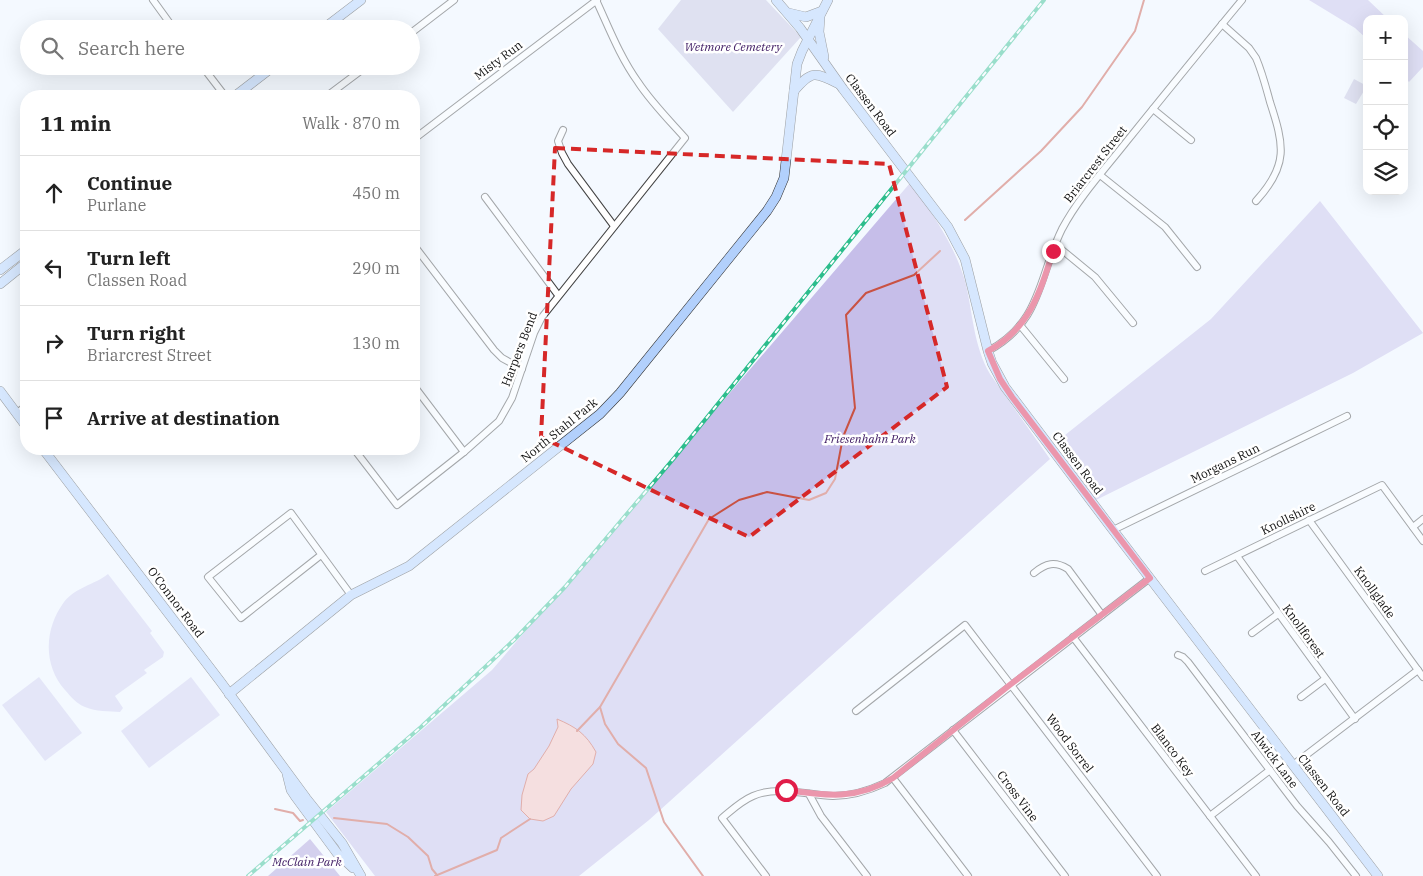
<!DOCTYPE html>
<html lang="en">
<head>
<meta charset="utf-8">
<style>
	body { margin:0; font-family:"IBM Plex Serif",serif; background:#f2f2f2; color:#222 }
	.controls { position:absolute; right:15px; top:15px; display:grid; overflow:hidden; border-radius:10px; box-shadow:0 5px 20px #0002 }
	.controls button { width:45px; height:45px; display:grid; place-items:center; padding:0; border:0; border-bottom:1px solid #e0e0e0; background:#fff; color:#222; font:25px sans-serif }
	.stop { position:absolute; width:15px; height:15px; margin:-11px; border:4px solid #e11d48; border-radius:50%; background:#fff }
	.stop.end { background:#e11d48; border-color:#fff; box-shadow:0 1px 5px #0008 }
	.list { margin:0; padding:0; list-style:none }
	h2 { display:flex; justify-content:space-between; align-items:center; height:65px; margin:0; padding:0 20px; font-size:21px }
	h2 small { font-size:16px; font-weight:400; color:#767676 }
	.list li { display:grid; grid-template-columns:32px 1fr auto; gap:15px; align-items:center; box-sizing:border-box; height:75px; padding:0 20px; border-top:1px solid #e0e0e0 }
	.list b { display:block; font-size:19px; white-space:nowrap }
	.list p { margin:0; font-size:16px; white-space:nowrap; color:#767676 }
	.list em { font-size:16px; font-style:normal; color:#767676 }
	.icon { flex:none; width:28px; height:28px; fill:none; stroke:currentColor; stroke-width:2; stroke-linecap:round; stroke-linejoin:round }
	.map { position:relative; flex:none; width:1423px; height:876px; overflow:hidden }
	.search { position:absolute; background:#fff; box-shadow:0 5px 20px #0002; left:20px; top:20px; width:400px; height:55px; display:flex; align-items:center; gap:12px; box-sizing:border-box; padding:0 18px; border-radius:28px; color:#767676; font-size:19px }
	.panel { position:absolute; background:#fff; box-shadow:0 5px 20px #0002; left:20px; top:90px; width:400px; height:365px; border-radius:20px }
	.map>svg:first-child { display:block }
	.green { fill:#c6bee9 }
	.forest { fill:#ad9dd9 }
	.cemetery { fill:#c5c4e1 }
	.pitch { fill:#d1cff0 }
	.water { fill:#f5bfba; stroke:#c95243 }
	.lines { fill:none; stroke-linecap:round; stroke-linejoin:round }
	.stream { stroke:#c95243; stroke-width:2 }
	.street-casing { stroke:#434343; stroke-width:8 }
	.secondary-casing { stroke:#323232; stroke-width:10 }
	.street { stroke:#fff; stroke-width:6 }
	.secondary { stroke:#b2d0fc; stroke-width:9 }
	.rail-casing { stroke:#2cbd8c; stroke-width:4 }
	.rail { stroke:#fff; stroke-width:2; stroke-dasharray:5.5; stroke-linecap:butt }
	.route { stroke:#e11d48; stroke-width:6 }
	.marked { fill:none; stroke:#d62828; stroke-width:4; stroke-dasharray:10 6; stroke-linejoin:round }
	.labels { text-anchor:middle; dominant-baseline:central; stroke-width:5; stroke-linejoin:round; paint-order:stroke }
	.park-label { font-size:12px; font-style:italic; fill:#442167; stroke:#fff }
	.street-label { font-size:12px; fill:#101010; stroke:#fff }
</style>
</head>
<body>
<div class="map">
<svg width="1423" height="876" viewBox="0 0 1423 876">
	<rect width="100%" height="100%" fill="#f4f9ff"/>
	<g class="green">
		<path d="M1309 0H1368L1388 19H1367V39L1355 28Z"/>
		<path d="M1404 34 1423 51V67L1409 82 1404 77Z"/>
		<path d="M910 183C933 214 954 244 965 281 973 312 973 345 990 374L1050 459 649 820 579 876H375L326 812 492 670Z"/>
		<path d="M1320 201 1423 333 1353 373 1096 500 1055 443 1211 319Z"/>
	</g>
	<path class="forest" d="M310 839 340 876H268Z"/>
	<g class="cemetery">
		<path d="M681 0H766L801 37 733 112 658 29Z"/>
		<path d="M1354 79 1367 86 1356 104 1344 98Z"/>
	</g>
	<g class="pitch">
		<path d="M108 574 152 631 150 633 164 652 163 657 144 670 147 673 115 696 123 708 120 712C109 711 96 712 85 707 77 704 71 697 65 690 43 665 44 629 64 602 76 587 94 585 108 574Z"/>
		<path d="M39 677 82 733 45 761 2 705Z"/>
		<path d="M191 677 220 715 149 768 121 731Z"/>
	</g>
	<path class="water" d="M557 719C576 727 586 734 596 752L593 764 571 789 554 816 543 821 530 819 521 810 522 795 528 774 534 769 549 746 558 727Z"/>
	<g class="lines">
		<g class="stream">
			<path d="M965 220 1041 151 1082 107 1135 31 1144 0"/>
			<path d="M600 707 605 724 618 744 646 768 664 822 703 876"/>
			<path d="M577 731 600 707 709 519 739 500 767 492 809 500 826 493 835 479 843 437 855 408 846 315 866 293 914 275 940 251"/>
			<path d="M275 809 293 813 300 821 303 820"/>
			<path d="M334 818 387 824 408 837 428 856 432 869 437 875"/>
			<path d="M435 876 497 850 501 838 530 819"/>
		</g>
		<defs>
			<g id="street">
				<path d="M153 0 174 29"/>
				<path d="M1222 24 1249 48 1256 58C1262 72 1266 87 1270 102 1284 145 1289 165 1256 201"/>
				<path d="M411 33 454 0"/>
				<path d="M202 66 225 96"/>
				<path d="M327 96 367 66"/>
				<path d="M1153 109 1191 140"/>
				<path d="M563 130 558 141 562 153 568 164 614 226"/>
				<path d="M414 139 597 0"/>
				<path d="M1100 175 1165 227 1197 267"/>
				<path d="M485 197 558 295"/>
				<path d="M1056 245 1095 277 1133 323"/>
				<path d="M416 248 494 350 502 358 522 369"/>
				<path d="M1020 325 1064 379"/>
				<path d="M988 351C1042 322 1038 278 1062 229 1079 197 1105 169 1127 141 1165 94 1203 47 1242 0"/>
				<path d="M414 386 464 452"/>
				<path d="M17 413 26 406"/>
				<path d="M354 449 397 505 464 452 499 421 512 398 534 333 542 317 685 138C669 120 651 102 638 82 620 57 609 28 596 0"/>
				<path d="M1309 520 1423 677"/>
				<path d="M1413 527 1423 519"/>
				<path d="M1113 530 1347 416"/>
				<path d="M321 555 241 618 208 577 291 513 351 595"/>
				<path d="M1237 556 1355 719"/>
				<path d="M1205 571 1382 485 1423 541"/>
				<path d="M1034 573C1046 563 1055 561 1068 569L1102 615"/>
				<path d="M1252 633 1278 614"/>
				<path d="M1073 637 1256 876"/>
				<path d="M1178 655 1183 657 1188 662 1297 806 1329 842 1356 876"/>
				<path d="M1301 697 1325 679"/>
				<path d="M856 711 965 625 1157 876"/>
				<path d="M953 730 1065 876"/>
				<path d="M1293 765 1418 670"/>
				<path d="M893 778 968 876"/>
				<path d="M809 794 821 816 867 876"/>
				<path d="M1210 816 1270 770"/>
				<path d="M766 876 722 818C732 810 741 801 753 796 778 785 807 795 833 796 851 796 868 791 885 783L1150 578"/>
			</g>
			<g id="secondary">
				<path d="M776 0 800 28 843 89 948 227 965 259 988 351 992 363 1005 387 1113 530 1378 876"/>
				<path d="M789 13 806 17 822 11"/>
				<path d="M820 18 819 32 824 57"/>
				<path d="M323 29 361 0"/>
				<path d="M794 91C812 70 815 72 839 84"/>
				<path d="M235 96 274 66"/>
				<path d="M0 270 26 250"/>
				<path d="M0 284 26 263"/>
				<path d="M0 391 26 426"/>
				<path d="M43 449 220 681 306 798 342 843 361 876"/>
				<path d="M229 694 351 595 409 566 600 414 620 393 767 211 776 197 784 178 797 64 802 51 828 0"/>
				<path d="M287 774 291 790 295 796 337 853 353 868"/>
			</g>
		</defs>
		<use href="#street" class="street-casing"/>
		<use href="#secondary" class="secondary-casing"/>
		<use href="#street" class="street"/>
		<use href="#secondary" class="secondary"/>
		<defs>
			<path id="rail" d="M248 876 421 727 514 640 565 587 675 457 1044 0"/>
		</defs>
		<use href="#rail" class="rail-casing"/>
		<use href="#rail" class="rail"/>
	</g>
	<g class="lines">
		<path class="route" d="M786 790C827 796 857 800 893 778L1011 684 1150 578 1012 397 1000 379 988 351C1029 329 1040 293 1053 251"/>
	</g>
	<path d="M0 0H1423V876H0ZM555 148 889 164 947 387 749 537 541 437Z" fill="#f4f9ff" fill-opacity=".55" fill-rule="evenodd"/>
	<path class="marked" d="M555 148 889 164 947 387 749 537 541 437Z"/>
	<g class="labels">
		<g class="park-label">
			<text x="733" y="46">Wetmore Cemetery</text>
			<text x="870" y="438">Friesenhahn Park</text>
			<text x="307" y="861">McClain Park</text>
		</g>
		<g class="street-label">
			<text transform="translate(498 60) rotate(-37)">Misty Run</text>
			<text transform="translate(871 105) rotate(53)">Classen Road</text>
			<text transform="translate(1095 164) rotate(-52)">Briarcrest Street</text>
			<text transform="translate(519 349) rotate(-69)">Harpers Bend</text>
			<text transform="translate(559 430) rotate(-39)">North Stahl Park</text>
			<text transform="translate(1078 463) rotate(53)">Classen Road</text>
			<text transform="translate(1225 463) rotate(-26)">Morgans Run</text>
			<text transform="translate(1288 518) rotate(-26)">Knollshire</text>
			<text transform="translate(1375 592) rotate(54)">Knollglade</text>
			<text transform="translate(176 602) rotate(53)">O'Connor Road</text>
			<text transform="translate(1304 631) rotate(54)">Knollforest</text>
			<text transform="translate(1070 743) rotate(53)">Wood Sorrel</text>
			<text transform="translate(1173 750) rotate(53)">Blanco Key</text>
			<text transform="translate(1275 759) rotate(53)">Alwick Lane</text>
			<text transform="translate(1324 785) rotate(52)">Classen Road</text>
			<text transform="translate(1018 796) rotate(53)">Cross Vine</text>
		</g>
	</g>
</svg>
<div class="controls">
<button>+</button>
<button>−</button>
<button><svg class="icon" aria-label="locate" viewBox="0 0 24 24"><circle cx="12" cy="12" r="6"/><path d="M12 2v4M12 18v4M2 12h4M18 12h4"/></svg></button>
<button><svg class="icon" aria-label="layers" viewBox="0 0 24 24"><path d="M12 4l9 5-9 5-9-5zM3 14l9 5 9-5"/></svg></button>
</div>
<div class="stop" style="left:786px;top:790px"></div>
<div class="stop end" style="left:1053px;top:251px"></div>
<div class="search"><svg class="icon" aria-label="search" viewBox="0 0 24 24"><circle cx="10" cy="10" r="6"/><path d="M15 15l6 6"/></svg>Search here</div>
<section class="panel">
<h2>11 min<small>Walk · 870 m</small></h2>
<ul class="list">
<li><svg class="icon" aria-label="ahead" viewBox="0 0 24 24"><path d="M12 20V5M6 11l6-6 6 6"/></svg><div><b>Continue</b><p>Purlane</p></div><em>450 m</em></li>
<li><svg class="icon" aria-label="left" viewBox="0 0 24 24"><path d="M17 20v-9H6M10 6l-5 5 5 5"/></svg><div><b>Turn left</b><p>Classen Road</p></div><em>290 m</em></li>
<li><svg class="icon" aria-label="right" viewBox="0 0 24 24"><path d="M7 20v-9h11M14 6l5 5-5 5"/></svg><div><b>Turn right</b><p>Briarcrest Street</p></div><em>130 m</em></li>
<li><svg class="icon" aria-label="arrive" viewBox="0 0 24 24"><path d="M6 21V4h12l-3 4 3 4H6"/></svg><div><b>Arrive at destination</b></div></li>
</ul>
</section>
</div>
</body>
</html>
